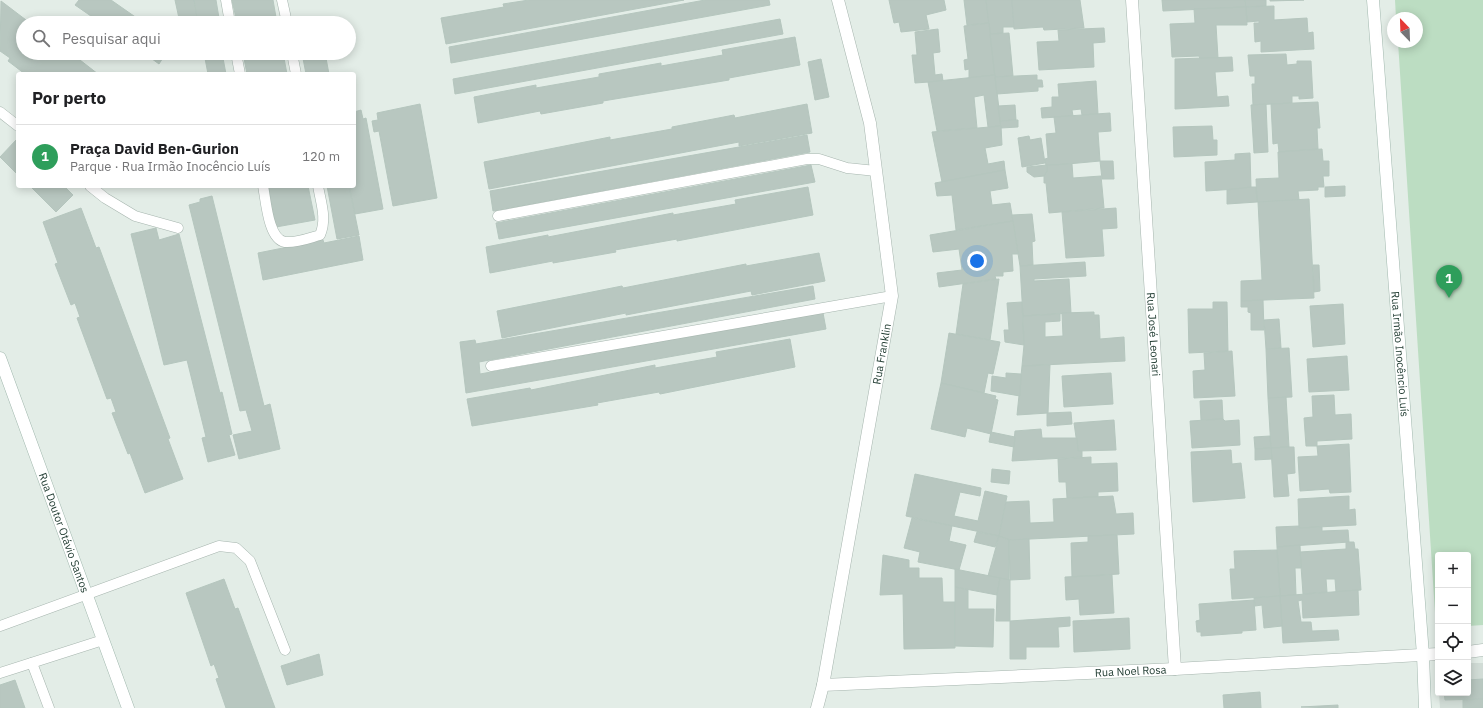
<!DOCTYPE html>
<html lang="pt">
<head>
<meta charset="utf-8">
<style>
	body { margin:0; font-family:"IBM Plex Sans",sans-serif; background:#f6f6f6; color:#202124 }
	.controls { position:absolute; right:12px; bottom:12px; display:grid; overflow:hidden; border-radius:4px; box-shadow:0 2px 10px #0003 }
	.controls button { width:36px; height:36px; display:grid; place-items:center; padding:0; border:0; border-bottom:1px solid #e0e0e0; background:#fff; color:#202124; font:20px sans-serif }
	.compass { position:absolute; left:1387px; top:12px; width:36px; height:36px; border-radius:50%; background:#fff; box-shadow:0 2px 10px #0003; rotate:337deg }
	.you { position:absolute; left:977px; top:261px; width:14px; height:14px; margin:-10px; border:3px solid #fff; border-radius:50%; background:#1a73e8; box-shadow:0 0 0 6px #1a73e833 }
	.badge { display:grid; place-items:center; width:26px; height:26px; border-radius:50%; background:#d93025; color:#fff; font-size:13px; font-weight:700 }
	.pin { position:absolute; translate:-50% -33px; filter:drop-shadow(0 1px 2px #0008) }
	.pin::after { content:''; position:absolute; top:21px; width:14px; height:12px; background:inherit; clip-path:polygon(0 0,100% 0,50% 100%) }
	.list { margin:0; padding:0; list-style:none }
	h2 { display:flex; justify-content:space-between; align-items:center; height:52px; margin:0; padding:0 16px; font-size:17px }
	h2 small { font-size:13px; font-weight:400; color:#757577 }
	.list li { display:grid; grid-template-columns:26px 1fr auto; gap:12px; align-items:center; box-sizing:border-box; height:64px; padding:0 16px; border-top:1px solid #e0e0e0 }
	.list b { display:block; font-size:15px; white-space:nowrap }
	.list p { margin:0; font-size:13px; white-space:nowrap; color:#757577 }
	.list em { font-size:13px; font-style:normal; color:#757577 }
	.icon { flex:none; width:22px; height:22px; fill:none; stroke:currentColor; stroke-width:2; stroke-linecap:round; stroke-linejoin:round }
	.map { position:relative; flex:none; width:1483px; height:708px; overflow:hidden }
	.search { position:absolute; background:#fff; box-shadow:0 2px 10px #0003; left:16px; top:16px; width:340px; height:44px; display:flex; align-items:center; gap:10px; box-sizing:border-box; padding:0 14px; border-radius:22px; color:#757577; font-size:15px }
	.panel { position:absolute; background:#fff; box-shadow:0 2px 10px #0003; left:16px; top:72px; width:340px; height:116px; border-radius:4px }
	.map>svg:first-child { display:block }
	.built { fill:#d1dcd6 }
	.green { fill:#bcddc2 }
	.building { fill:#b8c7c0; stroke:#b5c6be }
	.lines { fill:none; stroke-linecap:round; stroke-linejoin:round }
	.lane-casing { stroke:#a6b5ae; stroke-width:11 }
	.street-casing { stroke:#a6b5ae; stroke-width:13 }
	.secondary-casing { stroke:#a1b8ae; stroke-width:13 }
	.lane { stroke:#fff; stroke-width:10 }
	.street { stroke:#fff; stroke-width:12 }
	.secondary { stroke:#fff; stroke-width:12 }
	.labels { text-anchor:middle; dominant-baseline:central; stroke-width:3; stroke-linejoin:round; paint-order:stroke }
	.street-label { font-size:11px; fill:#233e34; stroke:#f4f9f6 }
</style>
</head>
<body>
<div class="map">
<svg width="1483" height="708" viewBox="0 0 1483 708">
	<rect width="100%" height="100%" fill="#e3ede7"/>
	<path class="built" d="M1468 663H1483V708H1440L1439 693H1468Z"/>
	<path class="green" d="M1395 0H1483V625L1468 626V555H1438V628H1436L1398 42H1417V18H1396Z"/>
	<g class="building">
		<path d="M79 0H111L144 23H101L75 5Z"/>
		<path d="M175 0H194L198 23H180Z"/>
		<path d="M194 0H216L219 18 216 19 217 23H198Z"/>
		<path d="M232 0H273L277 23H237Z"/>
		<path d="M529 0H684L446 44 441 18 504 7 503 4Z"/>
		<path d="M705 0H769L770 5 451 63 449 47Z"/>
		<path d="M889 0H944L946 10 926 15 929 29 901 32 899 22 894 23Z"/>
		<path d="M964 0H986L989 23 967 25Z"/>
		<path d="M986 0H1012L1014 27H1003V33L990 34Z"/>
		<path d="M1012 0H1080L1084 28 1044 30 1043 27 1014 29Z"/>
		<path d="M1162 0H1245L1246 7 1163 11Z"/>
		<path d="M1245 0H1266V6L1246 7Z"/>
		<path d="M1270 0H1304L1270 1Z"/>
		<path d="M1 1 30 23H23V53H71L98 74H25L8 61 10 58 0 51Z"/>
		<path d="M1274 6V20L1307 18 1308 33 1313 32 1314 49 1261 52V41L1255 42 1254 23H1259V21L1247 22 1246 7Z"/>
		<path d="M1246 7 1247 25H1216L1218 58 1200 59 1199 56 1172 57 1170 24 1195 23 1194 9Z"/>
		<path d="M318 17 319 23H296V21Z"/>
		<path d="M780 19 783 34 455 94 453 79Z"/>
		<path d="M989 23 995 75 969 78V69L965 70 964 60 968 59 964 26Z"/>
		<path d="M1104 28 1105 42 1093 43 1094 67 1039 70 1037 42 1059 41 1058 30Z"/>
		<path d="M938 29 940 52 933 53 935 75 942 74 943 81 915 83 912 55H917L915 32Z"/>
		<path d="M1009 33 1013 76 995 77 990 34Z"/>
		<path d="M795 37 800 65 729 78V80L603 101V103L541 114 540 111 478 123 474 97 536 85V88L599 77V74L661 63V66L723 55 722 50Z"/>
		<path d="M144 53H166L159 64Z"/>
		<path d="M204 53H222L226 74H208Z"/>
		<path d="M243 53H283L287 74H247Z"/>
		<path d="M302 53H325L329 74H306Z"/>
		<path d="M1286 54 1287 65 1297 64V61H1311L1313 98 1299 99V96H1292V103L1253 105 1252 84H1255V76H1250L1248 55Z"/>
		<path d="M1232 57 1233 71 1215 72 1217 97 1228 96 1229 106 1175 109V59Z"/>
		<path d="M821 59 829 97 815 100 808 62Z"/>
		<path d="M995 75 1001 126 988 127 984 95 974 97 977 128 937 131 928 82Z"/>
		<path d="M1037 75V80H1042L1043 87H1038V91L997 94 995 77Z"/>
		<path d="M1096 81 1098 114 1082 115 1081 109 1072 110 1073 116 1042 118 1041 108 1052 107V97H1059L1058 84Z"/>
		<path d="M1318 102 1320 128H1317L1318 149 1279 152 1278 143 1273 144 1271 104Z"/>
		<path d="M420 104 437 198 393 206 379 131 374 132 372 121 378 120 377 113Z"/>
		<path d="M807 104 812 133 739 146V142L489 189 484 162 610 137V140L672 129V127L734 115 735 118Z"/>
		<path d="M1266 104 1268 152 1254 153 1251 105Z"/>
		<path d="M1015 105 1016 120 1000 121 998 106Z"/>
		<path d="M361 110 363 119 366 118 383 209 355 214 349 186H354V112Z"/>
		<path d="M1110 113 1111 131 1098 132 1100 161 1046 166 1045 159 1048 158 1046 134 1056 133 1054 117Z"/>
		<path d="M1018 120V127L1001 128 1000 121Z"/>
		<path d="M1001 126 1002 145 985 148 988 164 1004 161 1005 170 942 182 932 132Z"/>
		<path d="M1212 126 1213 140H1217V155L1174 157 1173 127Z"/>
		<path d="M807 135 810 152 493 211 490 191Z"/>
		<path d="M1029 136 1030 140 1041 138 1045 163 1022 167 1018 138Z"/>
		<path d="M17 139 18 141V175L0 157Z"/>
		<path d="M1322 149 1323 161H1329V176H1323L1324 187H1318V190L1298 191 1299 200 1257 202 1256 179 1279 178 1278 152Z"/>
		<path d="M1250 153 1251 188 1206 191 1205 162 1235 160V154Z"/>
		<path d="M1100 161H1113L1114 179H1102Z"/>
		<path d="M1072 164 1073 178 1101 176 1104 208 1049 213 1046 183H1044V176L1047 171V165Z"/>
		<path d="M811 165 815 182 499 239 496 223Z"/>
		<path d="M1047 165V171L1044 176 1034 177 1027 172V167Z"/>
		<path d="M1005 170 1008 188 990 191 992 205 1010 203 1013 221 956 230 952 195 937 196 935 183Z"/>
		<path d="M30 186H64L73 195 56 212Z"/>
		<path d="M268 186H308L315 220 276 227Z"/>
		<path d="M327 186H349L359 235 337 239Z"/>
		<path d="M1345 186V196L1325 197V187Z"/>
		<path d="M808 187 813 215 677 241V239L615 250 616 252 553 263V261L490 273 486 247 548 235V237L673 213V215L736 204 735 200Z"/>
		<path d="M1251 187H1256L1257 202 1227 204V190Z"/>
		<path d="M212 196 264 406 270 404 280 449 239 459 233 435 252 431 246 410 240 411 189 205 200 202V199Z"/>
		<path d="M1309 199 1314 298 1241 301V281L1262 280 1258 202Z"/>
		<path d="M81 208 96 248 99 247 170 438 168 439 183 479 145 493 130 453 128 454 112 413 116 412 111 398 107 399 77 318 80 317 75 303 71 305 55 264 58 263 43 222Z"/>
		<path d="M1116 208 1117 228 1102 229 1104 256 1066 258 1062 212Z"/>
		<path d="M1032 214 1035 241 1032 242 1033 265 1020 266 1012 215Z"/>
		<path d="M1013 221 1018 254H1012L1013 271 1003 272V276H995L996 279 939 287 937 273 962 270 959 249 933 252 930 235Z"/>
		<path d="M156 228 159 240 179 234 220 393 222 392 232 434 229 435 235 455 208 462 202 438 206 437 187 360 164 365 131 234Z"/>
		<path d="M359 236 363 260 263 280 258 253 323 240 324 243Z"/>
		<path d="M819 253 825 281 752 295 751 291 626 315V313L502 338 497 311 622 286 623 288 746 264V266Z"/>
		<path d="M1085 262 1086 276 1034 279V281L1069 279 1071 313 1023 316 1020 266Z"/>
		<path d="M1313 265H1319L1320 291 1314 292Z"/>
		<path d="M999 279 990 340 956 334 963 284Z"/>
		<path d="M813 286 815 299 479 362 480 374 823 313 826 329 466 393 460 342 475 340 476 344Z"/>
		<path d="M1263 300 1264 330H1251V313L1248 312V307H1241V301Z"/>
		<path d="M1022 302 1024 345 1005 342 1004 330H1009L1007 303Z"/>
		<path d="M1213 302H1227L1228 351 1189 353 1188 309H1213Z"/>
		<path d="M1343 304 1345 344 1313 347 1310 306Z"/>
		<path d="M1094 312V315H1099L1100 339 1124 337 1125 361 1022 366 1024 345 1023 316 1060 314V321L1045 322V337L1063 336 1062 313Z"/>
		<path d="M1279 319 1281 348 1266 349 1264 320Z"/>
		<path d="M949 333 1000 342 993 374 988 373 984 393 941 383Z"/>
		<path d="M790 339 795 367 660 394 659 392 597 403 598 405 472 426 467 399 530 388 531 390 655 365V368L717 357 716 352Z"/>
		<path d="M1289 348 1292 397 1268 398 1266 349Z"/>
		<path d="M1232 351 1235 396 1194 398 1193 371 1205 370 1204 353Z"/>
		<path d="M1347 356 1349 390 1309 392 1307 359Z"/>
		<path d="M1050 365 1048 413 1017 415 1022 366Z"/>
		<path d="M1006 373 1021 374 1020 396 991 391 992 376 1006 378Z"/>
		<path d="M1111 373 1113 404 1064 407 1062 376Z"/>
		<path d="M941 383 996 396 995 399 998 400 991 434 967 428 965 437 931 429Z"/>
		<path d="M1334 395 1335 415 1351 414 1352 439 1317 441V446H1306L1304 418 1313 417 1312 396Z"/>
		<path d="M1286 397 1289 447 1271 448 1268 398Z"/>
		<path d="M1222 400 1223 419 1201 420 1200 401Z"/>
		<path d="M1071 412 1072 424 1047 426V413Z"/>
		<path d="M1223 419 1225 421 1239 420 1240 445 1192 448 1190 421Z"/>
		<path d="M1114 420 1116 450 1078 451 1074 423Z"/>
		<path d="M1041 429 1042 438H1077L1078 451H1082V457L1012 461 1015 431Z"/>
		<path d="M991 432 1015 437 1014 447 989 442Z"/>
		<path d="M1270 436 1271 448 1255 449 1254 437Z"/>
		<path d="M1349 444 1351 492 1330 493 1329 489 1300 491 1298 457 1318 456 1317 446Z"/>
		<path d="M1289 447H1294L1295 473 1287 474 1289 496 1274 497 1271 448Z"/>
		<path d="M1271 448 1272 459 1255 460V449Z"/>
		<path d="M1231 450 1232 464 1241 463 1245 498 1193 502 1191 452Z"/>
		<path d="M1091 457V464L1117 463 1118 491 1098 492V497L1067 498 1066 482H1059L1058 459Z"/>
		<path d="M992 469 1010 471 1009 484 991 482Z"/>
		<path d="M915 474 981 488 980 496 960 492 954 516 978 521 985 491 1007 496 999 536 906 516Z"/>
		<path d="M1113 496 1116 514 1133 513 1134 534 1010 540 999 536 1006 502 1029 501 1030 523 1054 522 1053 499Z"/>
		<path d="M1349 496V510L1355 509 1356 525 1299 528 1298 499Z"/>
		<path d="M912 518 952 526 949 541 966 545 959 570 918 562 920 552 904 548Z"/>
		<path d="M1299 526V528L1322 527V531L1348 530 1349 542 1277 547 1276 527Z"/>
		<path d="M977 532 999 536 995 547 974 542Z"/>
		<path d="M1117 535 1119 574 1072 577 1071 543 1088 542V536Z"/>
		<path d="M999 536 1009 540V580L988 576Z"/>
		<path d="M1029 539 1030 579 1010 580 1009 540Z"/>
		<path d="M1346 542H1354L1355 549H1358L1361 590 1336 592 1335 579H1326L1327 592 1303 594 1300 552 1346 549Z"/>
		<path d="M1300 545 1301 568H1295L1296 595 1280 596 1277 547Z"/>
		<path d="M1277 550 1280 596 1232 599 1230 569H1235L1234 551Z"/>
		<path d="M883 555 909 560V568H919V578H942L943 602H955V648L904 649 903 594 880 595Z"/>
		<path d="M955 569 1000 578 997 595 955 587Z"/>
		<path d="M1112 575 1114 613 1080 615 1079 599 1066 600 1065 577Z"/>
		<path d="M1000 578 1010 580V621H996L997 595Z"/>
		<path d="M224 579 235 609 238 608 275 708H226L216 679 219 678 214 664 211 666 186 593Z"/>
		<path d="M955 587 968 590V609H994L993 647 955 646Z"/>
		<path d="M1358 590 1359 615 1303 618 1302 600 1298 601 1301 622H1311L1312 631 1338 630 1339 640 1283 643 1280 596Z"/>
		<path d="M1280 596 1282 626 1264 628 1262 605 1255 606 1254 598Z"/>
		<path d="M1254 600 1256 630 1242 631V633L1201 636V632H1197L1196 621 1200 620 1199 604Z"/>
		<path d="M1070 617V626L1058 627 1059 647H1026V659H1010V621Z"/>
		<path d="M1129 618 1130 649 1074 652 1073 621Z"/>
		<path d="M319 654 323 675 287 685 281 666Z"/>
		<path d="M1483 679V699L1445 700 1444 693H1468V680Z"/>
		<path d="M15 680 25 708H0V685Z"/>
		<path d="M1260 692 1261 708H1224L1223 695Z"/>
		<path d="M1483 699V708H1463V700Z"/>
		<path d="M1338 705V708L1301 707Z"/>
	</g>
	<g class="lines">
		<defs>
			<g id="lane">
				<path d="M226 0 230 23"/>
				<path d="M282 0 287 23"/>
				<path d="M236 53 240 74"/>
				<path d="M292 53 296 74"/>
				<path d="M0 112 18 126"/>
				<path d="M90 186 105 198 135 216 178 228"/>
				<path d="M263 186C266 200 268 239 285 242 297 243 309 238 320 235 327 219 321 203 318 186"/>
				<path d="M498 216 807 159H819L847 168 876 171"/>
				<path d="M491 366 892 296"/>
				<path d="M0 626 219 546 236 548 250 561 285 650"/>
				<path d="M32 663 49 708"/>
				<path d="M0 673 103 640"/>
			</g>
			<g id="street">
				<path id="s1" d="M1132 0 1175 669"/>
				<path d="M1468 652 1483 650"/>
				<path id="s2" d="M823 685 1175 669 1438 654"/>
				<path id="s3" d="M817 708 823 685 892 296 870 123 838 0"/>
			</g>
			<g id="secondary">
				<path id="s4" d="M1373 0 1423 655 1425 708"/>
				<path id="s5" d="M0 358 128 708"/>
			</g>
		</defs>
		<use href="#lane" class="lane-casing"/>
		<use href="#street" class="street-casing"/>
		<use href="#secondary" class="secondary-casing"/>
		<use href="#lane" class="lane"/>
		<use href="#street" class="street"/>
		<use href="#secondary" class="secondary"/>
	</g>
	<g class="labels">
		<g class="street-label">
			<text stroke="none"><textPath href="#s1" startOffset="335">Rua José Leonari</textPath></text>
			<text stroke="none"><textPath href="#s3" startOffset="360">Rua Franklin</textPath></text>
			<text stroke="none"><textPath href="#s4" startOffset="355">Rua Irmão Inocêncio Luís</textPath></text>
			<text stroke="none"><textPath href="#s5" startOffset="186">Rua Doutor Otávio Santos</textPath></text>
			<text stroke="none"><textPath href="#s2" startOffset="308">Rua Noel Rosa</textPath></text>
		</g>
	</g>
</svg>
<div class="controls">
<button>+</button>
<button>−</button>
<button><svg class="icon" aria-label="locate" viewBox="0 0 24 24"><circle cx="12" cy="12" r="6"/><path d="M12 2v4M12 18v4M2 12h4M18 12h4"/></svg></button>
<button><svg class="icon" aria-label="layers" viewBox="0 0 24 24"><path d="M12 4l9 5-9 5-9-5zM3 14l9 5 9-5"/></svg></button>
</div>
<svg class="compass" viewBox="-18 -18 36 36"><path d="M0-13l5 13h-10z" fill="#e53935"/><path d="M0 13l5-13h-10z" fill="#757577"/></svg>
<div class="you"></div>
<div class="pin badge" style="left:1449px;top:298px;background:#2e9e5b">1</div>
<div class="search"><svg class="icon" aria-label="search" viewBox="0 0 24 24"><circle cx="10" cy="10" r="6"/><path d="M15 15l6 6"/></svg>Pesquisar aqui</div>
<section class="panel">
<h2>Por perto<small></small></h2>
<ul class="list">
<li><span class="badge" style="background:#2e9e5b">1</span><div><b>Praça David Ben-Gurion</b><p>Parque · Rua Irmão Inocêncio Luís</p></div><em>120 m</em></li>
</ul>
</section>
</div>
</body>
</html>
